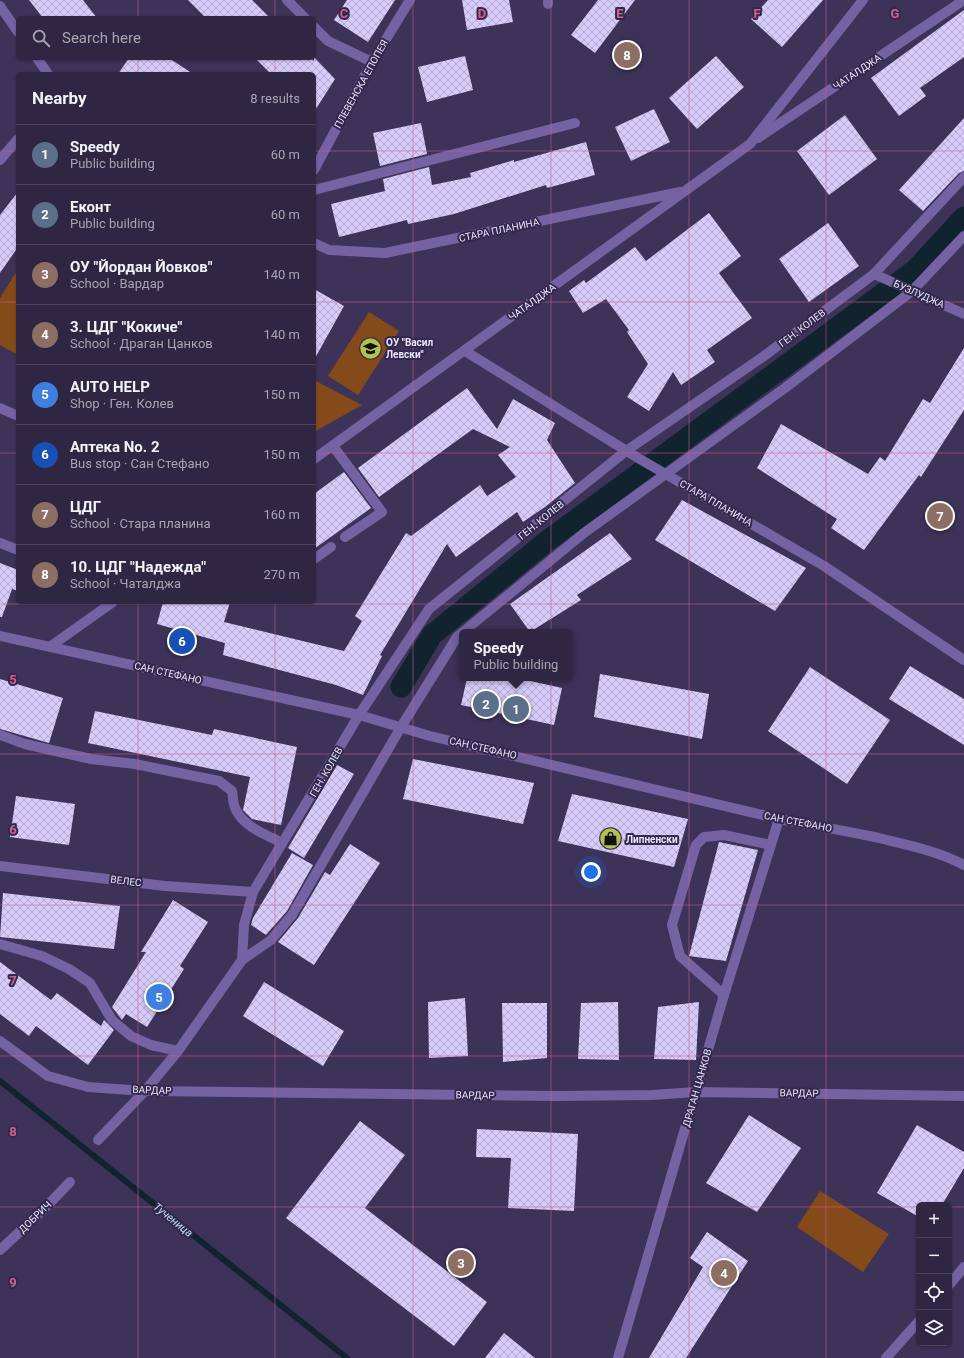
<!DOCTYPE html>
<html lang="en">
<head>
<meta charset="utf-8">
<style>
	body { margin:0; font-family:Roboto,sans-serif; background:#362e49; color:#f1f3f6 }
	.controls { position:absolute; right:12px; bottom:12px; display:grid; overflow:hidden; border-radius:6px; box-shadow:0 1px 3px #0004 }
	.controls button { width:36px; height:36px; display:grid; place-items:center; padding:0; border:0; border-bottom:1px solid #49435b; background:#2e2642; color:#f1f3f6; font:20px sans-serif }
	.you { position:absolute; left:591px; top:872px; width:14px; height:14px; margin:-10px; border:3px solid #fff; border-radius:50%; background:#1a73e8; box-shadow:0 0 0 6px #1a73e833 }
	.badge { display:grid; place-items:center; width:26px; height:26px; border-radius:50%; background:#b3c24b; color:#fff; font-size:13px; font-weight:700 }
	.pin { position:absolute; translate:-50% -50%; border:2px solid #fff; box-shadow:0 1px 4px #0006 }
	.popup { position:absolute; left:459px; top:629px; width:114px; height:52px; box-sizing:border-box; display:grid; place-content:center; border-radius:6px; background:#2e2642; filter:drop-shadow(0 1px 3px #0005); font-size:13px; white-space:nowrap; color:#a7a5b2 }
	.popup b { font-size:15px; color:#f1f3f6 }
	.popup::after { content:''; position:absolute; left:50%; top:100%; margin-left:-8px; border:8px solid transparent; border-top-color:#2e2642 }
	.list { margin:0; padding:0; list-style:none }
	h2 { display:flex; justify-content:space-between; align-items:center; height:52px; margin:0; padding:0 16px; font-size:17px }
	h2 small { font-size:13px; font-weight:400; color:#a7a5b2 }
	.list li { display:grid; grid-template-columns:26px 1fr auto; gap:12px; align-items:center; box-sizing:border-box; height:60px; padding:0 16px; border-top:1px solid #49435b }
	.list b { display:block; font-size:15px; white-space:nowrap }
	.list p { margin:0; font-size:13px; white-space:nowrap; color:#a7a5b2 }
	.list em { font-size:13px; font-style:normal; color:#a7a5b2 }
	.icon { flex:none; width:22px; height:22px; fill:none; stroke:currentColor; stroke-width:2; stroke-linecap:round; stroke-linejoin:round }
	.map { position:relative; flex:none; width:964px; height:1358px; overflow:hidden }
	.search { position:absolute; background:#2e2642; box-shadow:0 1px 3px #0004; left:16px; top:16px; width:300px; height:44px; display:flex; align-items:center; gap:10px; box-sizing:border-box; padding:0 14px; border-radius:6px; color:#a7a5b2; font-size:15px }
	.panel { position:absolute; background:#2e2642; box-shadow:0 1px 3px #0004; left:16px; top:72px; width:300px; height:532px; border-radius:6px }
	.map>svg:first-child { display:block }
	.park { fill:#854a1a }
	.lines { fill:none; stroke-linecap:round; stroke-linejoin:round }
	.stream { stroke:#10232e; stroke-width:6 }
	.canal { stroke:#10232e; stroke-width:21 }
	.building { fill:url(#building-cross-hatch) }
	.minor { stroke:#7462a2; stroke-width:10 }
	.grid { fill:none; stroke:#d06094; stroke-width:1; stroke-opacity:0.55 }
	.labels { text-anchor:middle; dominant-baseline:central; stroke-width:4; stroke-linejoin:round; paint-order:stroke }
	.street-label { font-size:10px; fill:#eae5fd; stroke:#33284d }
	.poi-label { font-size:10px; font-weight:bold; fill:#eae5fd; stroke:#33284d; text-anchor:start }
	.water-label { font-size:11px; font-style:italic; fill:#c2deef; stroke:#33284d }
	.grid-label { font-size:13px; text-anchor:middle; font-weight:bold; fill:#d06094; stroke:#33284d; stroke-width:4; stroke-linejoin:round; paint-order:stroke }
</style>
</head>
<body>
<div class="map">
<svg width="964" height="1358" viewBox="0 0 964 1358">
	<defs>
		<pattern id="building-cross-hatch" width="8" height="8" patternUnits="userSpaceOnUse"><rect width="8" height="8" fill="#d6cbf9"/><path d="M0 0l8 8M0 8l8-8" fill="none" stroke="#b2aace"/></pattern>
	</defs>
	<rect width="100%" height="100%" fill="#3d3258"/>
	<g class="park">
		<path d="M18 269V355L0 345V298Z"/>
		<path d="M369 312 399 331 358 395 328 376Z"/>
		<path d="M314 380 362 405 314 432Z"/>
		<path d="M820 1191 889 1234 863 1272 797 1227Z"/>
	</g>
	<g class="lines">
		<path class="stream" d="M0 1081 347 1358"/>
		<path class="canal" d="M401 687 432 635 547 541 915 270 964 217"/>
	</g>
	<g class="building">
		<path d="M29 0H83L97 18H43Z"/>
		<path d="M188 0H252L270 18H206Z"/>
		<path d="M347 0H395L368 42 334 20Z"/>
		<path d="M462 0H509L513 22 467 30Z"/>
		<path d="M598 0H635L595 53 571 35Z"/>
		<path d="M768 0H823L782 47 751 19Z"/>
		<path d="M964 10V57L920 88 926 96 899 116 871 78Z"/>
		<path d="M465 56 473 90 427 102 418 67Z"/>
		<path d="M716 56 744 87 697 129 669 98Z"/>
		<path d="M314 57 335 79 314 112V74H271L255 58H311L314 61Z"/>
		<path d="M129 58H169L193 74H118Z"/>
		<path d="M654 109 670 142 631 161 615 127Z"/>
		<path d="M845 115 877 159 829 195 797 151Z"/>
		<path d="M964 118V171L959 173 923 211 899 190Z"/>
		<path d="M421 123 427 154 380 166 373 133Z"/>
		<path d="M586 142 595 175 547 188 546 185 454 214 408 224 407 220 339 237 331 204 385 191 383 179 429 167 432 185 471 177 470 173 514 160V162Z"/>
		<path d="M18 192V247L0 273V215Z"/>
		<path d="M709 213 741 256 719 273 752 318 707 350 715 362 681 385 673 372 649 411 627 397 648 364 627 332 629 330 606 299 583 313 569 291 584 280 586 283 635 247 646 261Z"/>
		<path d="M828 223 859 266 809 302 779 259Z"/>
		<path d="M314 289 344 306 314 360Z"/>
		<path d="M964 348V410L921 477 919 475 864 550 831 528 837 519 757 468 781 424 868 474 880 457 885 461 923 399 930 403Z"/>
		<path d="M467 388 497 429 513 399 555 423 547 440 575 483 545 507 523 522 517 512 456 557 447 544 380 655 382 656 363 695 336 685 223 655 225 643 157 624 163 602H230L224 622 344 651 362 621 355 616 406 533 411 536 480 485 487 496 516 477 498 455 510 447 473 429 379 497 358 468Z"/>
		<path d="M344 472 371 508 314 549V494Z"/>
		<path d="M682 500 806 568 775 611 655 540Z"/>
		<path d="M610 533 632 559 577 595 581 600 530 632 510 604Z"/>
		<path d="M0 563 18 570V591L12 589 2 617H0Z"/>
		<path d="M910 666 964 699V745L889 699Z"/>
		<path d="M810 667 890 720 847 784 768 731Z"/>
		<path d="M600 674 709 694 702 739 594 717Z"/>
		<path d="M467 678H517L562 688 554 725 461 705Z"/>
		<path d="M0 679 63 698 49 743 0 729Z"/>
		<path d="M95 711 212 735 214 729 297 747 281 825 252 819 243 810 250 777 88 743Z"/>
		<path d="M413 759 534 783 523 824 403 799Z"/>
		<path d="M337 765 354 774 304 858 288 848Z"/>
		<path d="M572 794 688 819 674 867 558 841Z"/>
		<path d="M16 796 75 804 69 845 10 837Z"/>
		<path d="M719 842 758 850 726 961 689 956Z"/>
		<path d="M350 844 380 863 314 965 278 942 298 918 325 872 330 875Z"/>
		<path d="M292 853 313 865 287 911 266 935 251 925 253 918Z"/>
		<path d="M3 893 120 906 114 949 0 937Z"/>
		<path d="M173 900 208 922 180 966 184 969 147 1027 126 1014 122 1020 112 1007 146 952H141Z"/>
		<path d="M0 962 51 1000 57 993 101 1026 104 1020 114 1030 88 1065 36 1026 29 1036 0 1014Z"/>
		<path d="M264 982 344 1031 323 1066 243 1016Z"/>
		<path d="M465 998 468 1056 429 1058 428 1002Z"/>
		<path d="M618 1002 619 1060 578 1059 581 1003Z"/>
		<path d="M699 1002 696 1060 654 1059 658 1007Z"/>
		<path d="M502 1003H547V1058L503 1062Z"/>
		<path d="M749 1115 801 1148 757 1212 706 1183Z"/>
		<path d="M360 1121 405 1155 365 1208 487 1302 454 1346 286 1218Z"/>
		<path d="M917 1125 964 1152V1168L942 1205H919V1217L877 1193Z"/>
		<path d="M477 1129 578 1134 574 1211 508 1208 511 1158 476 1157Z"/>
		<path d="M707 1232 748 1261 686 1358H649L703 1267 690 1258Z"/>
		<path d="M504 1333 535 1358H485Z"/>
	</g>
	<g class="lines">
		<g class="minor">
			<path d="M287 0 305 18"/>
			<path d="M548 0V4"/>
			<path d="M0 6 18 32"/>
			<path d="M314 27 328 41 372 62"/>
			<path d="M37 58 48 74"/>
			<path d="M758 138 964 0"/>
			<path d="M0 160 18 139"/>
			<path d="M314 170 372 62 410 0"/>
			<path d="M314 190 575 123"/>
			<path d="M314 243 329 250 385 253 680 192"/>
			<path d="M874 274 964 314"/>
			<path d="M465 351 638 458 824 566 964 660"/>
			<path d="M0 408 18 416"/>
			<path d="M333 446 382 512 345 537"/>
			<path d="M314 459 750 144 863 0"/>
			<path d="M0 543 18 550"/>
			<path d="M314 559 331 547"/>
			<path d="M463 632 584 533 785 388 912 291 964 236"/>
			<path d="M0 636 359 715 430 736 779 819C812 825 846 831 879 838 908 845 938 851 964 865"/>
			<path d="M51 646 113 602"/>
			<path d="M0 735 25 744 91 759 135 764 219 781 232 791C233 797 233 805 236 810 244 827 267 835 282 843"/>
			<path d="M0 866 165 886 253 892"/>
			<path d="M0 944 42 956 69 969 90 983 112 1020 131 1036 151 1045 178 1051"/>
			<path d="M242 960 244 925 253 892 359 715 429 609 626 451 764 356 874 274 964 177"/>
			<path d="M724 995 680 956 672 925 696 845 704 837 724 835 771 845"/>
			<path d="M0 1041 48 1076 88 1087 145 1091 556 1096 652 1095 696 1092 964 1096"/>
			<path d="M98 1140 145 1091 178 1051 242 960 271 940 292 915 401 727 457 637 462 633"/>
			<path d="M0 1250 45 1208 70 1182"/>
			<path d="M949 1285 964 1267"/>
			<path d="M618 1358 724 995 779 819"/>
			<path d="M886 1358 919 1321"/>
		</g>
	</g>
	<path class="grid" d="M138 0V18M275 0V18M413 0V1358M551 0V1358M689 0V1358M826 0V1358M138 58V74M275 58V74M0 151H18M314 151H964M0 302H18M314 302H964M0 453H18M314 453H964M138 602V1358M275 602V1358M0 604H964M0 754H964M0 905H964M0 1056H964M0 1207H919M949 1207H964"/>
	<defs>
		<symbol id="school-disc" viewBox="-11 -11 22 22"><circle r="9.5" fill="#b3c24b" stroke="#33284d"/><path d="M0-5L7-2L0 1L-7-2ZM-4 1L0 2.5L4 1V4Q0 6-4 4Z" fill="#111"/></symbol>
		<symbol id="shop-disc" viewBox="-11 -11 22 22"><circle r="9.5" fill="#b3c24b" stroke="#33284d"/><path d="M-5-2.5h2.3a2.7 3.5 0 0 1 5.4 0H5L5.5 6h-11ZM-1.5-2.5h3a1.5 2.3 0 0 0-3 0Z" fill="#111"/></symbol>
	</defs>
	<g fill-rule="evenodd">
		<use href="#school-disc" x="358" y="336" width="25" height="25"/>
		<use href="#shop-disc" x="598" y="826" width="25" height="25"/>
	</g>
	<g class="labels">
		<g class="street-label">
			<text transform="translate(857 72) rotate(-34)">ЧАТАЛДЖА</text>
			<text transform="translate(361 84) rotate(-61)">ПЛЕВЕНСКА ЕПОПЕЯ</text>
			<text transform="translate(499 230) rotate(-12)">СТАРА ПЛАНИНА</text>
			<text transform="translate(919 294) rotate(24)">БУЗЛУДЖА</text>
			<text transform="translate(532 302) rotate(-36)">ЧАТАЛДЖА</text>
			<text transform="translate(802 328) rotate(-37)">ГЕН. КОЛЕВ</text>
			<text transform="translate(716 503) rotate(30)">СТАРА ПЛАНИНА</text>
			<text transform="translate(541 520) rotate(-39)">ГЕН. КОЛЕВ</text>
			<text transform="translate(168 673) rotate(13)">САН СТЕФАНО</text>
			<text transform="translate(483 748) rotate(13)">САН СТЕФАНО</text>
			<text transform="translate(326 772) rotate(-60)">ГЕН. КОЛЕВ</text>
			<text transform="translate(798 822) rotate(11)">САН СТЕФАНО</text>
			<text transform="translate(126 881) rotate(7)">ВЕЛЕС</text>
			<text transform="translate(697 1088) rotate(-74)">ДРАГАН ЦАНКОВ</text>
			<text transform="translate(152 1090) rotate(2)">ВАРДАР</text>
			<text transform="translate(799 1093) rotate(1)">ВАРДАР</text>
			<text transform="translate(475 1095) rotate(1)">ВАРДАР</text>
			<text transform="translate(35 1217) rotate(-44)">ДОБРИЧ</text>
		</g>
		<g class="poi-label">
			<text x="386" y="342">ОУ "Васил<tspan x="386" dy="12">Левски"</tspan></text>
			<text x="626" y="839">Липненски</text>
		</g>
		<g class="water-label">
			<text transform="translate(173 1220) rotate(39)">Тученица</text>
		</g>
	</g>
	<g class="grid-label">
		<text x="344" y="18">C</text>
		<text x="482" y="18">D</text>
		<text x="620" y="18">E</text>
		<text x="757" y="18">F</text>
		<text x="895" y="18">G</text>
		<text x="13" y="684">5</text>
		<text x="13" y="834">6</text>
		<text x="13" y="985">7</text>
		<text x="13" y="1136">8</text>
		<text x="13" y="1287">9</text>
	</g>
</svg>
<div class="controls">
<button>+</button>
<button>−</button>
<button><svg class="icon" aria-label="locate" viewBox="0 0 24 24"><circle cx="12" cy="12" r="6"/><path d="M12 2v4M12 18v4M2 12h4M18 12h4"/></svg></button>
<button><svg class="icon" aria-label="layers" viewBox="0 0 24 24"><path d="M12 4l9 5-9 5-9-5zM3 14l9 5 9-5"/></svg></button>
</div>
<div class="you"></div>
<div class="pin badge" style="left:516px;top:709px;background:#5c6f8a">1</div>
<div class="popup"><b>Speedy</b>Public building</div>
<div class="pin badge" style="left:486px;top:704px;background:#5c6f8a">2</div>
<div class="pin badge" style="left:461px;top:1263px;background:#8d6e63">3</div>
<div class="pin badge" style="left:724px;top:1273px;background:#8d6e63">4</div>
<div class="pin badge" style="left:159px;top:997px;background:#3f7fe0">5</div>
<div class="pin badge" style="left:182px;top:641px;background:#1a4fb4">6</div>
<div class="pin badge" style="left:940px;top:516px;background:#8d6e63">7</div>
<div class="pin badge" style="left:627px;top:55px;background:#8d6e63">8</div>
<div class="search"><svg class="icon" aria-label="search" viewBox="0 0 24 24"><circle cx="10" cy="10" r="6"/><path d="M15 15l6 6"/></svg>Search here</div>
<section class="panel">
<h2>Nearby<small>8 results</small></h2>
<ul class="list">
<li><span class="badge" style="background:#5c6f8a">1</span><div><b>Speedy</b><p>Public building</p></div><em>60 m</em></li>
<li><span class="badge" style="background:#5c6f8a">2</span><div><b>Еконт</b><p>Public building</p></div><em>60 m</em></li>
<li><span class="badge" style="background:#8d6e63">3</span><div><b>ОУ &quot;Йордан Йовков&quot;</b><p>School · Вардар</p></div><em>140 m</em></li>
<li><span class="badge" style="background:#8d6e63">4</span><div><b>3. ЦДГ &quot;Кокиче&quot;</b><p>School · Драган Цанков</p></div><em>140 m</em></li>
<li><span class="badge" style="background:#3f7fe0">5</span><div><b>AUTO HELP</b><p>Shop · Ген. Колев</p></div><em>150 m</em></li>
<li><span class="badge" style="background:#1a4fb4">6</span><div><b>Аптека No. 2</b><p>Bus stop · Сан Стефано</p></div><em>150 m</em></li>
<li><span class="badge" style="background:#8d6e63">7</span><div><b>ЦДГ</b><p>School · Стара планина</p></div><em>160 m</em></li>
<li><span class="badge" style="background:#8d6e63">8</span><div><b>10. ЦДГ &quot;Надежда&quot;</b><p>School · Чаталджа</p></div><em>270 m</em></li>
</ul>
</section>
</div>
</body>
</html>
